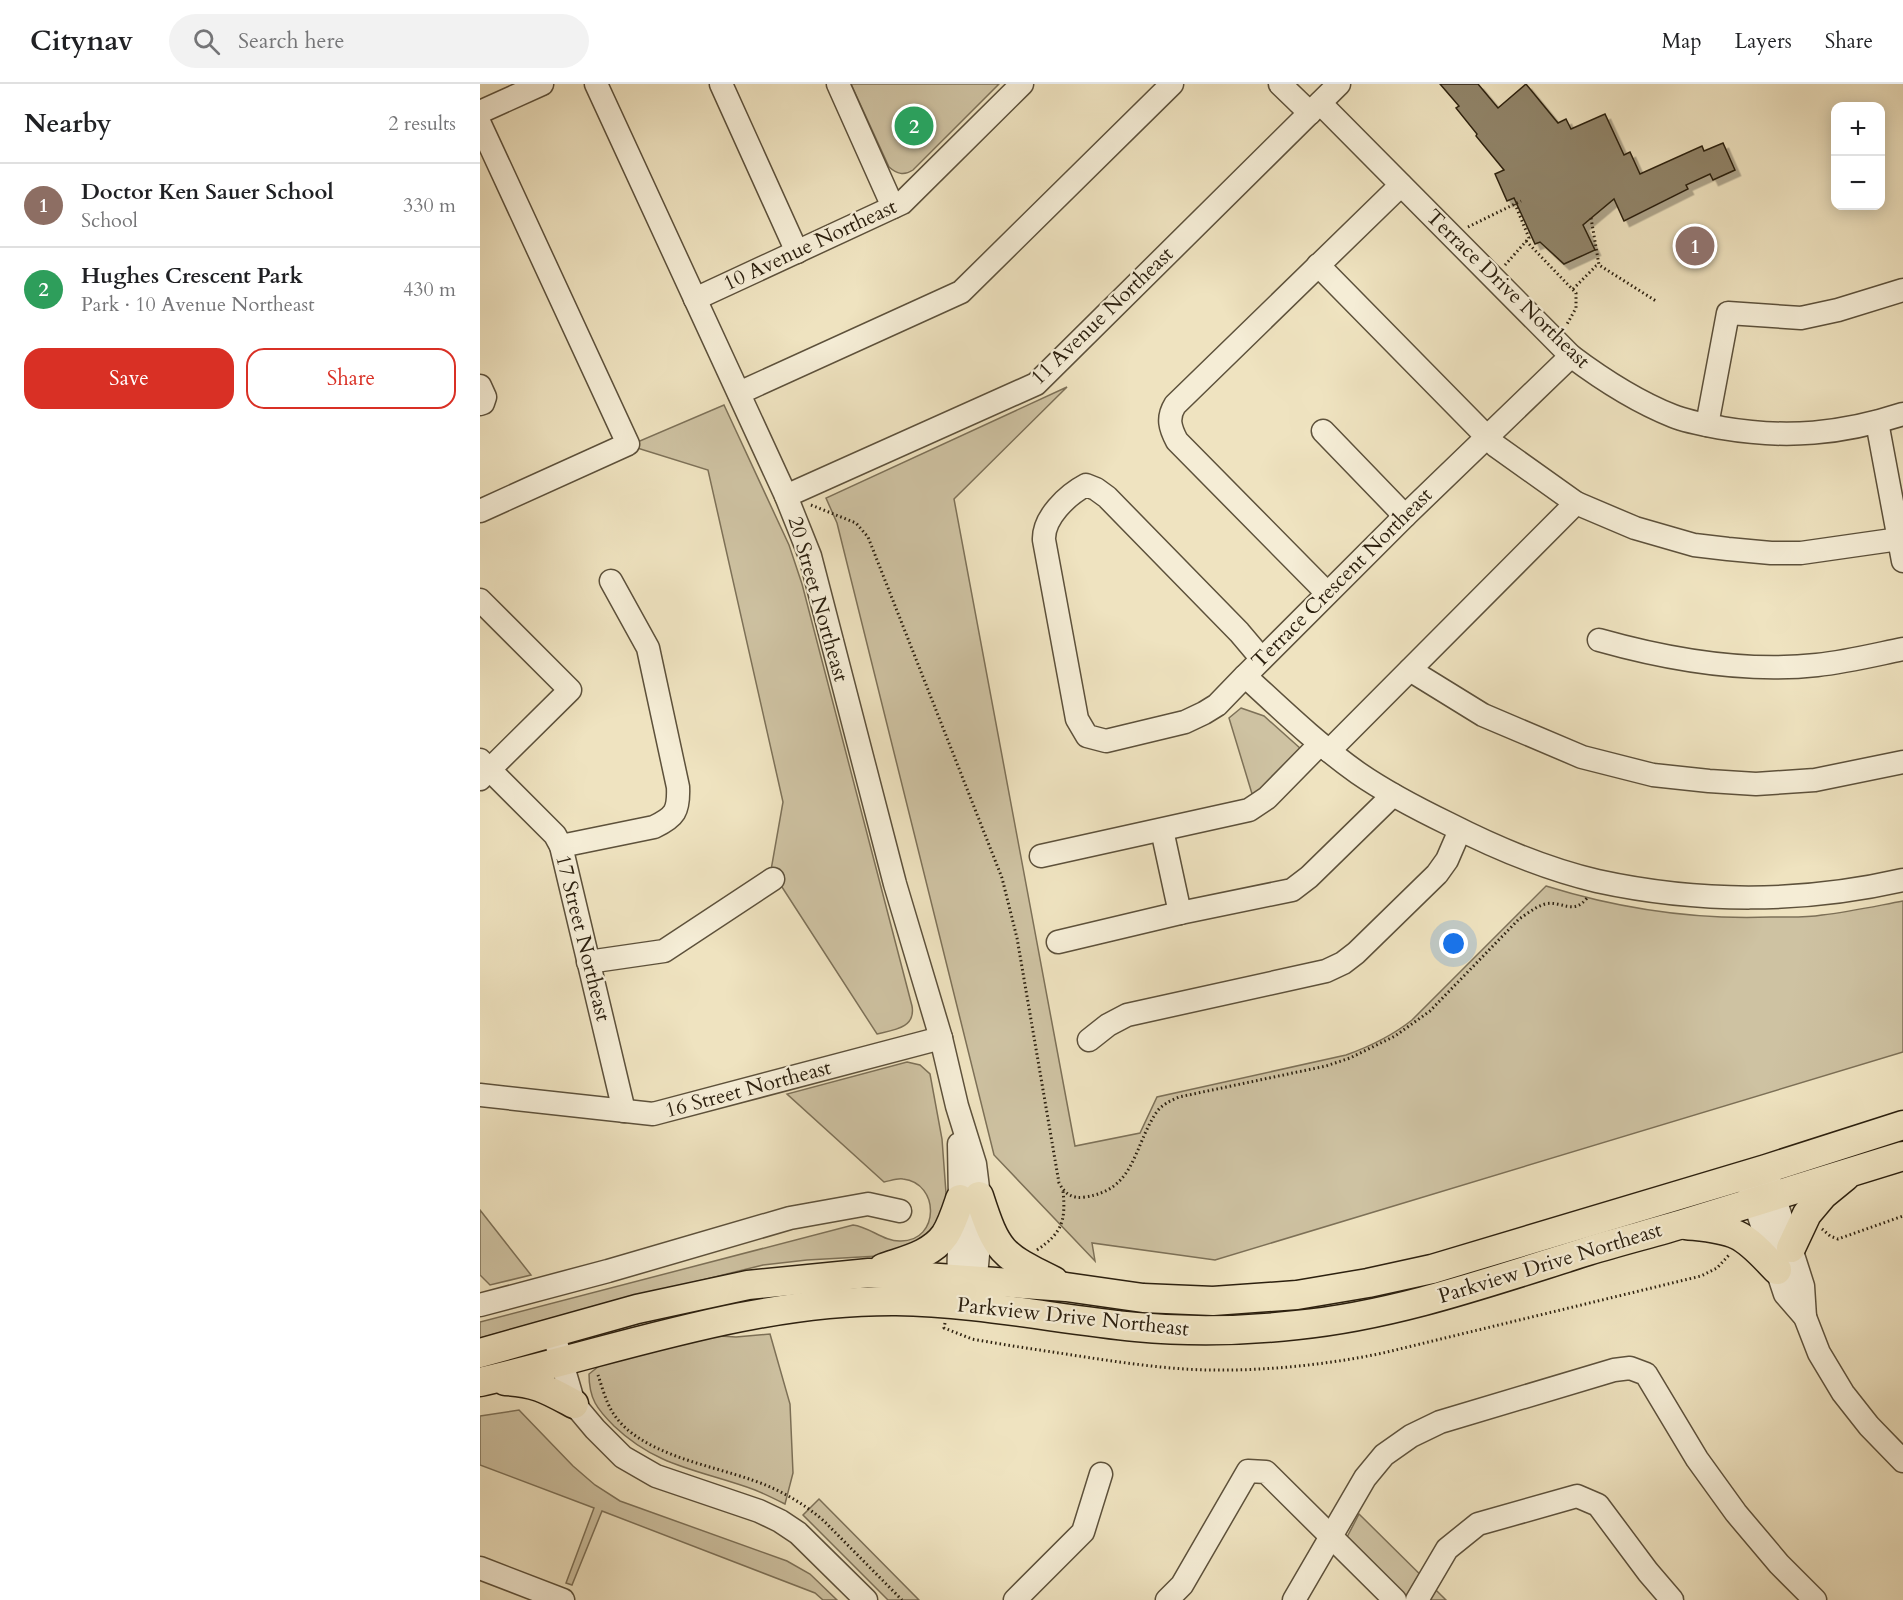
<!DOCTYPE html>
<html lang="en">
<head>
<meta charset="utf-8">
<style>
	body { margin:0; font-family:Cardo,serif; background:#f2f2f2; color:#202124 }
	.controls { position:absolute; right:18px; top:18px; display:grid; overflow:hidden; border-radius:12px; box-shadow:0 3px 15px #0003 }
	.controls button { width:54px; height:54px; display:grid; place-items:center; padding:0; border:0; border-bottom:2px solid #e0e0e0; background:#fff; color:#202124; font:30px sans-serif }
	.you { position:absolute; left:974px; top:860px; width:21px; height:21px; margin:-15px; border:4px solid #fff; border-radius:50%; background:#1a73e8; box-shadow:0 0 0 9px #1a73e833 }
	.badge { display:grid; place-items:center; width:39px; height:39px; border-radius:50%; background:#d93025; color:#fff; font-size:20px; font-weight:700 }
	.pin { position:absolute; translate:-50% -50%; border:3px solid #fff; box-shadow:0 2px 6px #0006 }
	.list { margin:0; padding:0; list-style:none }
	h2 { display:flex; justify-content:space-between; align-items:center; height:78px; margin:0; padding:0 24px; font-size:26px }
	h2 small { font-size:20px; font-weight:400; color:#757577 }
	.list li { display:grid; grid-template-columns:39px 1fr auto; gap:18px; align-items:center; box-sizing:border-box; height:84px; padding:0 24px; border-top:2px solid #e0e0e0 }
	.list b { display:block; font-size:22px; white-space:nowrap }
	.list p { margin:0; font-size:20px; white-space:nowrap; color:#757577 }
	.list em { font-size:20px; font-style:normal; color:#757577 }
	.actions { display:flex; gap:12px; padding:18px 24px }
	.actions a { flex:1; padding:14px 0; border:2px solid #d93025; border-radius:18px; text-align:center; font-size:21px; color:#d93025 }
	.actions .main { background:#d93025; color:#fff }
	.icon { flex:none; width:33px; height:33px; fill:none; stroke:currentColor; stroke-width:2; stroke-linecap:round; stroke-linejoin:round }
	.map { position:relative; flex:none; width:1423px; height:1516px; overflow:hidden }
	header { display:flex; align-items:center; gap:36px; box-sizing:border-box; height:84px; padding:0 30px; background:#fff; border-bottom:2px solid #e0e0e0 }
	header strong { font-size:28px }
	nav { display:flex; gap:33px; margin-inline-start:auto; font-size:21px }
	.search { width:420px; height:54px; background:#f2f2f2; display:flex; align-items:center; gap:15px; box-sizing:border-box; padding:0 21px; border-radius:33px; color:#757577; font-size:22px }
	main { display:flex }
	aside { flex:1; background:#fff }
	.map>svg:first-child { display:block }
	.green { fill:#cec2a2; stroke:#7d7158; stroke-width:1.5 }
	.building { fill:#91856b; stroke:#2c200f; stroke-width:1.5; filter:url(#shadow) }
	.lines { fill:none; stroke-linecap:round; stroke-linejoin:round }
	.minor-casing { stroke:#5d513b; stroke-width:25 }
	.major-casing { stroke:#2c200f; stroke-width:31 }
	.path { stroke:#2c200f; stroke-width:3; stroke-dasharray:1.5 3; stroke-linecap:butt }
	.minor { stroke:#f5edd6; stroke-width:22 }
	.major { stroke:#efe3c0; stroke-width:28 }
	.labels { text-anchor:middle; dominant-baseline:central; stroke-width:4.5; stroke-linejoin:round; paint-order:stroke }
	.street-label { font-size:21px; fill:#2c200f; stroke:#f5edd6 }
</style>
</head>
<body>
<header>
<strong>Citynav</strong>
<div class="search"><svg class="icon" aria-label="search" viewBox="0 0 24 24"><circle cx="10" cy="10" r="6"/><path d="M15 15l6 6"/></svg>Search here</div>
<nav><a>Map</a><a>Layers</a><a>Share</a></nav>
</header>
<main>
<aside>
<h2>Nearby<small>2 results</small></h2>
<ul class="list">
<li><span class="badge" style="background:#8d6e63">1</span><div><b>Doctor Ken Sauer School</b><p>School</p></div><em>330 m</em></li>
<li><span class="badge" style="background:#2e9e5b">2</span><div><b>Hughes Crescent Park</b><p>Park · 10 Avenue Northeast</p></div><em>430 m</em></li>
</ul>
<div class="actions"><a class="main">Save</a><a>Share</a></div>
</aside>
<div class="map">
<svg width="1423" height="1516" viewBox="0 0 1423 1516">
	<defs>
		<filter id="shadow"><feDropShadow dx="5.5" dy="5.5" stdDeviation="0" flood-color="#0004"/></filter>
	</defs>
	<rect width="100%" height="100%" fill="#efe3c0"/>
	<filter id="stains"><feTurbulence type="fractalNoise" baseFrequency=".00333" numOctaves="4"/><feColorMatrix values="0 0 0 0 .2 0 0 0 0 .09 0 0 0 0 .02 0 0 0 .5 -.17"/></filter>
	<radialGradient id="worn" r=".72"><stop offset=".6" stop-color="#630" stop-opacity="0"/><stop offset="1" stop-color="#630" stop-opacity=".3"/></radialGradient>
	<g class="green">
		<path d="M371 0H519L433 86C424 92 417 90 409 83Z"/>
		<path d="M587 303 474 415 595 1062 660 1049 677 1013 866 971C891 962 912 952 932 936L1066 802C1140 825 1214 836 1291 833 1308 833 1325 834 1342 831 1369 828 1396 822 1423 817V968L735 1176 612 1159 615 1177 514 1071 357 439 346 414Z"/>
		<path d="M244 321 309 461 322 500 432 922C436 944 414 946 397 950L291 786 303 718 228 386 154 363 155 359Z"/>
		<path d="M761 624 784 632 821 665 773 713 749 634Z"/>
		<path d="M427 978 440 981 450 990 462 1055 466 1109 465 1132 458 1148 416 1171 327 1176 283 1181 98 1227 0 1254V1238L373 1141C390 1143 404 1158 421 1157 460 1157 460 1099 423 1095 417 1094 410 1097 404 1098L307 1010Z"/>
		<path d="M0 1126 51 1191 10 1201 0 1191Z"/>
		<path d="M290 1250 310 1320 313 1389 305 1420C295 1415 285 1410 275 1406 221 1386 178 1384 134 1342 117 1325 109 1315 109 1290L128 1275 225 1251 256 1253Z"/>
		<path d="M39 1326 93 1382 115 1401 140 1417 307 1477 330 1490 357 1516H343L335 1509 122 1427 92 1501 86 1499 114 1424 0 1381V1332Z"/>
		<path d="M339 1415 439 1516H408L323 1431Z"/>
		<path d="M879 1430 966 1516H927L866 1455Z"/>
	</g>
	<path class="building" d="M960 0H998L1018 24 1046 0 1078 39 1086 35 1091 45 1125 30 1144 71 1150 68 1160 90 1222 62 1224 67 1243 59 1255 86 1233 96 1230 90 1206 101 1208 105 1144 137 1134 115 1103 141 1115 166 1084 180 1060 158 1055 160 1034 114 1027 117 1015 90 1024 86 996 52 997 50 976 24 979 22Z"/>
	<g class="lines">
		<defs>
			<g id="minor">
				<path d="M116 0 306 412 330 472 415 800 461 954 477 1022 495 1080 499 1112 500 1150 494 1212"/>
				<path d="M241 0 317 168"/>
				<path d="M358 0 413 123"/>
				<path d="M800 0 830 29"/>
				<path d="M840 19 1091 272C1123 296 1155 317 1193 332 1208 338 1226 341 1242 344 1306 355 1362 350 1423 330"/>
				<path d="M0 28 62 0"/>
				<path d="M0 40 148 360 0 427"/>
				<path d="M838 181 1016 362 1096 419 1155 444 1214 461 1248 465 1291 469H1321L1419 455"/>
				<path d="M215 215 422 119 542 0"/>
				<path d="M1091 272 925 432 765 592C801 625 837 660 878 689 907 709 938 725 969 740 1016 764 1066 785 1117 797 1218 819 1323 819 1423 796"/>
				<path d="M0 302 5 313 3 319 0 320"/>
				<path d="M259 309 481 208 692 0"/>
				<path d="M1397 338 1423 477"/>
				<path d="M1227 341 1248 229 1321 234 1358 226 1423 206"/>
				<path d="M843 347 925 432"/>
				<path d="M306 412 556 300 859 0"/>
				<path d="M847 509 697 357C690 344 687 334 695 321L921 101"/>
				<path d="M0 516 90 606 0 695"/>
				<path d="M1119 556C1190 576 1264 589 1337 581 1366 578 1394 571 1423 565"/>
				<path d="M930 586 1003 631 1102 673 1173 691 1229 697 1276 700 1335 696 1423 678"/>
				<path d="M765 592 737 621 724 629 705 638 626 657 607 652 597 635 564 456C563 434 587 411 606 401L616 405 627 413 759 548 781 574"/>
				<path d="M849 667 1096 419"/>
				<path d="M0 676 75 751 81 762 144 1027"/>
				<path d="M682 746 700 829"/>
				<path d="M81 762 174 743C195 733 199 727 198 703L168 564 131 497"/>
				<path d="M561 772 769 726 787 714 840 660"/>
				<path d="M578 858 700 829 812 806 829 793 913 711"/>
				<path d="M108 878 184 867 293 795"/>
				<path d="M609 956 628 941 647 931 846 887 863 879 876 869 957 790 967 776 980 746"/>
				<path d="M0 1011 173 1030 461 954"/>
				<path d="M1289 1096 1323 1202 1325 1233"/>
				<path d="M1269 1102 1305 1210 1325 1233 1339 1269 1363 1309 1389 1342 1423 1377"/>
				<path d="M478 1210 480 1115 479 1060"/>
				<path d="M0 1221 128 1187 310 1134 388 1120 420 1127"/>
				<path d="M73 1248 94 1320 115 1345 143 1373 176 1392 279 1427 300 1437 318 1449 386 1516"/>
				<path d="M0 1484 83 1516"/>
				<path d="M535 1516 603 1448 621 1390"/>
				<path d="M687 1516 702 1501 768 1387 786 1388 915 1516"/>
				<path d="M814 1516 885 1394 904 1371 931 1352 960 1338 1134 1286 1150 1284 1166 1290 1217 1375 1256 1429 1299 1480 1335 1516"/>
				<path d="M937 1516 967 1465 998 1440 1097 1412 1118 1421 1168 1488 1192 1516"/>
			</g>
			<g id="major">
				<path d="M499 1112C517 1168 521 1171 574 1197"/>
				<path d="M1206 1141C1223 1143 1242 1144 1257 1151 1272 1158 1285 1174 1297 1186"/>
				<path d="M1311 1164 1327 1130 1343 1111 1365 1093"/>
				<path d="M403 1184C425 1176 451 1171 465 1151 472 1140 476 1127 480 1115"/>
				<path d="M0 1269 157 1225 268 1201 389 1189 586 1203 663 1214 733 1217 817 1211 888 1199 952 1185 1286 1085 1423 1041"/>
				<path d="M25 1297C55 1298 68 1306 94 1320"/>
				<path d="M0 1298C138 1266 272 1216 416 1217 496 1218 576 1235 656 1243 709 1248 764 1247 817 1241 917 1231 1012 1197 1108 1167 1140 1157 1173 1149 1206 1139 1278 1117 1351 1094 1423 1072"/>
			</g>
		</defs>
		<use href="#minor" class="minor-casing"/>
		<use href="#major" class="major-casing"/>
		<g class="path">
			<path d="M1111 134 1119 181 1176 217"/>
			<path d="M988 143 1041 117"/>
			<path d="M1046 157 1096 209V224L1086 242"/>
			<path d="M1025 181 1049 154 1035 120"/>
			<path d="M1093 205 1116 182 1119 181"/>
			<path d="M331 421 376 439 388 453 522 794 537 854 579 1099C585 1110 592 1115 605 1113 655 1106 653 1064 676 1029 681 1021 690 1017 699 1013L846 982 870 974 915 952 950 927 1039 835C1047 830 1055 823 1065 820 1082 816 1093 832 1107 814"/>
			<path d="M1342 1145 1350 1152 1358 1155 1423 1132"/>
			<path d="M557 1166C582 1149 586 1137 583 1107"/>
			<path d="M465 1239 464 1244 492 1255C530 1262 567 1267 605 1273 645 1279 686 1285 727 1286 786 1287 845 1281 903 1269L1221 1192 1237 1184 1249 1171"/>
			<path d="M118 1291C122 1303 126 1318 133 1329 159 1370 230 1381 272 1396 299 1405 323 1419 344 1437L422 1516"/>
		</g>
		<use href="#minor" class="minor"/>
		<use href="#major" class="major"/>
	</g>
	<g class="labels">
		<g class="street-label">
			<text transform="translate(330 161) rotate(-25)">10 Avenue Northeast</text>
			<text transform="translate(1028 205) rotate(44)">Terrace Drive Northeast</text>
			<text transform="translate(622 232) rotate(-44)">11 Avenue Northeast</text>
			<text transform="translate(862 494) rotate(-45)">Terrace Crescent Northeast</text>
			<text transform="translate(338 515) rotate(74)">20 Street Northeast</text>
			<text transform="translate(103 854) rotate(76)">17 Street Northeast</text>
			<text transform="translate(268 1005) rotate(-15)">16 Street Northeast</text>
			<text transform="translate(1070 1179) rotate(-17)">Parkview Drive Northeast</text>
			<text transform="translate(593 1233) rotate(6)">Parkview Drive Northeast</text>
		</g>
	</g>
	<rect width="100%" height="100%" filter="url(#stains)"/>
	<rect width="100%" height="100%" fill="url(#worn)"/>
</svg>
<div class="controls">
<button>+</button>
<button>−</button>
</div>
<div class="you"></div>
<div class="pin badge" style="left:1215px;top:162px;background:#8d6e63">1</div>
<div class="pin badge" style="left:434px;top:42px;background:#2e9e5b">2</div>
</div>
</main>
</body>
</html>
